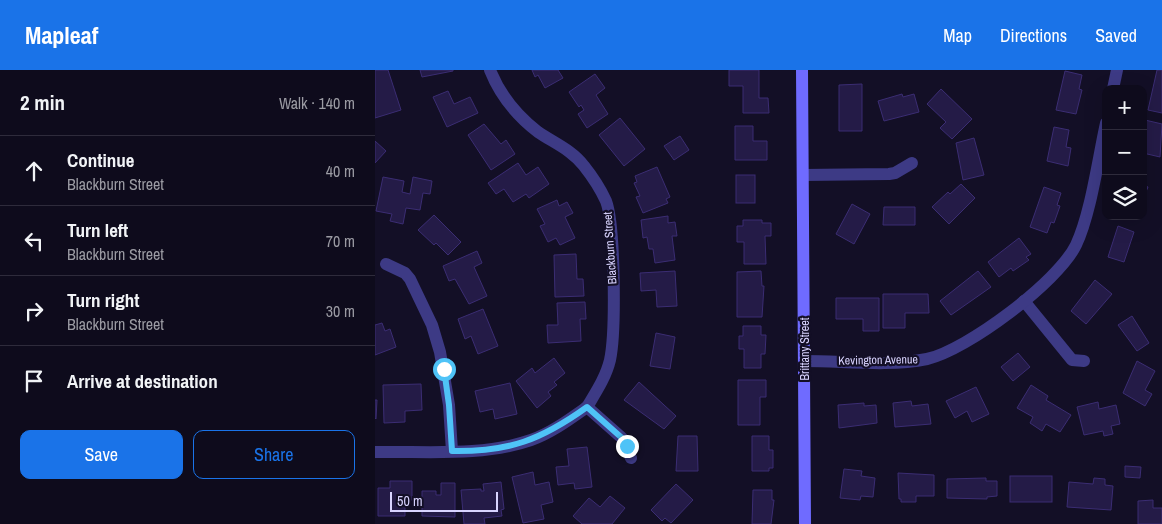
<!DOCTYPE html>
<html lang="en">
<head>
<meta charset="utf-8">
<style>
	body { margin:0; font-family:"Archivo Narrow",sans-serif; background:#171425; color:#f1f3f6 }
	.controls { position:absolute; right:15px; top:15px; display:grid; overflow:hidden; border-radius:10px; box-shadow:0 5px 20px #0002 }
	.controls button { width:45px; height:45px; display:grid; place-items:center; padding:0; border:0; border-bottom:1px solid #2e2b3b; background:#0e0b1c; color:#f1f3f6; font:25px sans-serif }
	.scale { position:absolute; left:15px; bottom:12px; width:108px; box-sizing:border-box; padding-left:5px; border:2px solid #d9d4ff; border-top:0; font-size:14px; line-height:18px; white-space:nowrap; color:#d9d4ff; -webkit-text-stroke:4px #130f26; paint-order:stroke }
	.stop { position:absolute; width:15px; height:15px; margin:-11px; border:4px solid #4fc3f7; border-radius:50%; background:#fff }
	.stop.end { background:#4fc3f7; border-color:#fff; box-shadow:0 1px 5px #0008 }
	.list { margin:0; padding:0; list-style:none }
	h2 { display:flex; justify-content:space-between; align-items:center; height:65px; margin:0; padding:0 20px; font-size:21px }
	h2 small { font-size:16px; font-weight:400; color:#9b9ba3 }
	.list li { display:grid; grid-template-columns:32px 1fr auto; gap:15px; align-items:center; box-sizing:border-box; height:70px; padding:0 20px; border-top:1px solid #2e2b3b }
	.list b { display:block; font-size:19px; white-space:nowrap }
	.list p { margin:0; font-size:16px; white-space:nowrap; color:#9b9ba3 }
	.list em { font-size:16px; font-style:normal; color:#9b9ba3 }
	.actions { display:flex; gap:10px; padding:15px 20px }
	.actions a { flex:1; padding:11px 0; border:1px solid #1a73e8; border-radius:10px; text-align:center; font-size:18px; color:#1a73e8 }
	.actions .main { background:#1a73e8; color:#fff }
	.icon { flex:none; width:28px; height:28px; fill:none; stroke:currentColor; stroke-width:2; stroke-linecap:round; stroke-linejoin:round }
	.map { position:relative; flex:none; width:787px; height:454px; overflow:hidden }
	header { display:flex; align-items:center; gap:30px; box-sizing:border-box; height:70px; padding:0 25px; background:#1a73e8; color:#fff }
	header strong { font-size:24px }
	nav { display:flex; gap:28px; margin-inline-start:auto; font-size:18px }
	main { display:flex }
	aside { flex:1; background:#0e0b1c }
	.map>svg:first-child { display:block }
	.building { fill:#241b47; stroke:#3b2d73 }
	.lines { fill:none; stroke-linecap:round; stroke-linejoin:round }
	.street { stroke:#3d3a85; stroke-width:12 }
	.secondary { stroke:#6f6bff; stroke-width:12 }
	.route { stroke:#4fc3f7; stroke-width:6 }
	.labels { text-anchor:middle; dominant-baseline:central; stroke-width:4.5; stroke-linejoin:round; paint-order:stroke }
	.street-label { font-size:12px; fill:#d9d4ff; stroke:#130f26 }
</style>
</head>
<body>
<header>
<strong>Mapleaf</strong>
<nav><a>Map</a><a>Directions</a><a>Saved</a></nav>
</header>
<main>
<aside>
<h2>2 min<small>Walk · 140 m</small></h2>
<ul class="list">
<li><svg class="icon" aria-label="ahead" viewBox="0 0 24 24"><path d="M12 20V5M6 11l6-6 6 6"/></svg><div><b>Continue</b><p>Blackburn Street</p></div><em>40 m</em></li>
<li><svg class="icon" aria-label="left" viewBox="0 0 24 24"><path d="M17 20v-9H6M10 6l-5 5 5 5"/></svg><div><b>Turn left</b><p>Blackburn Street</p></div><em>70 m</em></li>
<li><svg class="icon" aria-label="right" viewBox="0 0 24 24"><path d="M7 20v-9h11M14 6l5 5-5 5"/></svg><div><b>Turn right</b><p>Blackburn Street</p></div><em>30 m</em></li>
<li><svg class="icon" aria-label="arrive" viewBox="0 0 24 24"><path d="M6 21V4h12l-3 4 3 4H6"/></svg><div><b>Arrive at destination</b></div></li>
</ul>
<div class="actions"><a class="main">Save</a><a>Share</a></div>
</aside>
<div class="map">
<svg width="787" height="454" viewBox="0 0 787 454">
	<rect width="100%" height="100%" fill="#130f26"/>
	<g class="building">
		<path d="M0 0H13L26 40 0 48Z"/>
		<path d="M45 0H78V1L47 7Z"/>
		<path d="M157 0H183L188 8 170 18 163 5 160 7Z"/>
		<path d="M354 0H384V28H393L394 43H368V16H354Z"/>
		<path d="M782 0H787V43L773 40Z"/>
		<path d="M690 1 707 5 704 19 707 20 701 44 681 40Z"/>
		<path d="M220 4 230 18 221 25 233 44 212 58 203 44 209 40 206 35 204 37 194 22Z"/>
		<path d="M487 14V61H464V15Z"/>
		<path d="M566 19 597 49 577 69 565 58 571 52 552 34Z"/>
		<path d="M73 21 79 34 95 27 103 43 72 57 58 27Z"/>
		<path d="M527 24 528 27 539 24 544 42 509 51 503 31Z"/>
		<path d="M245 48 270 79 249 96 224 65Z"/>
		<path d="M770 50 787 54 785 87 768 83Z"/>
		<path d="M109 54 126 74 131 70 140 84 116 100 93 65Z"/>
		<path d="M360 56H378V71H392V90H360Z"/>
		<path d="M679 57 694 60 691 77 696 78 693 96 672 91Z"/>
		<path d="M305 66 314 80 299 90 289 76Z"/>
		<path d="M599 68 609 105 588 110 581 73Z"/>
		<path d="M0 71 11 81 0 93Z"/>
		<path d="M143 93 151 105 163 97 174 114 154 128 151 124 138 132 129 119 121 124 113 113Z"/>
		<path d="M282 97 295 127 291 129 293 133 268 143 261 127 265 126 259 113 262 112 260 106Z"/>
		<rect x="361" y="105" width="19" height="28"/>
		<path d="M8 107 29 111 27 122 35 124 38 107 57 111 55 124 48 123 45 140 31 138 28 154 15 151 17 144 1 141Z"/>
		<path d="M586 114 600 128 574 154 557 137 573 122 575 124Z"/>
		<path d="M768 115 773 117 768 129Z"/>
		<path d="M669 117 686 123 682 135 685 136 679 153 676 152 672 163 655 157Z"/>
		<path d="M182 130 184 136 192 132 198 143 190 147 200 168 185 175 181 168 173 172 165 156 170 154 162 139Z"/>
		<path d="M477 134 495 144 479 174 461 164Z"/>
		<path d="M509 137H540V155H508Z"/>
		<path d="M59 145 86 172 73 185 61 173 59 175 43 160Z"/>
		<path d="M293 146V153L300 152 302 166H297L300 190 280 193 278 179H274L272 167 268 168 266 150Z"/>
		<path d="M368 150H387V153H396V166H390L391 194H369V172H362V156H368Z"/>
		<path d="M743 156 759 162 749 192 733 187Z"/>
		<path d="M644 168 656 184 651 187 654 190 638 201 636 198 624 207 613 192Z"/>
		<path d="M102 181 107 193 99 197 112 226 94 234 80 209 74 211 68 196Z"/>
		<path d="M201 184 202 209H208L209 226 180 227 179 185Z"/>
		<path d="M300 201 302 236 282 237 281 220 266 221 265 203Z"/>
		<path d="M386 201 387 216H389L387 247H362V202Z"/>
		<path d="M603 201 616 217 576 245 565 231Z"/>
		<path d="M720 210 737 224 711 254 696 241Z"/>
		<path d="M508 224H553L554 243H530V258H508Z"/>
		<path d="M461 228H504V261H488V249H461Z"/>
		<path d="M210 232 211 249H205L206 271 173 273 172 255H183L182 233Z"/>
		<path d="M108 239 123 276 103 284 96 266 90 269 83 249Z"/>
		<path d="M757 246 774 273 762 281 743 255Z"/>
		<path d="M7 253 10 261 15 259 21 277 0 285V255Z"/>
		<path d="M368 256H386V265H391L390 284H386V298H369V279H364V266H368Z"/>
		<path d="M281 263 300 267 295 299 275 296Z"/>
		<path d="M643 283 655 297 638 311 626 297Z"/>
		<path d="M179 288 190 303 179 312 182 315 173 322 176 326 162 338 141 311 157 298 160 303Z"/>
		<path d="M762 291 780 301 770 320 777 324 770 336 748 323Z"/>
		<path d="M363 310H391V327H385V355H363Z"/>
		<path d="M264 312 301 346 289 359 249 330Z"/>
		<path d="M135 313 142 344 120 349 118 339 105 342 100 321Z"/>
		<path d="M46 314 47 340 30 341V352L9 353 8 315Z"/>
		<path d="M656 315 673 326 671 330 696 345 685 362 671 354 667 361 655 353 658 347 642 338Z"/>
		<path d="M601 317 614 344 597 352 592 341 580 348 571 331Z"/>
		<path d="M0 330H2L1 349 0 348Z"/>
		<path d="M536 331 537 336 553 334 556 354 520 357 518 333Z"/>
		<path d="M723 332 724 339 741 335 745 354 736 356 738 364 729 366 728 361 709 365 702 337Z"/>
		<path d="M489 333V336L501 335 502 353 464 358 463 335Z"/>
		<path d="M303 366H322L323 401H301Z"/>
		<path d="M377 366H394V380H398V398H394V401H377Z"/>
		<path d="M212 377 217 417 200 419 199 413 183 415 181 397 194 396 192 379Z"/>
		<path d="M750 396 766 397 765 408 750 407Z"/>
		<path d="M469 399 487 401 486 406 500 408 498 427 486 426 485 430 465 428Z"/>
		<path d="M158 402 160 415 174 412 178 432 166 435 169 449 148 453 137 407Z"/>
		<path d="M523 403 559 405V426H541V432H526V429H524Z"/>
		<rect x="635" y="406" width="42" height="26"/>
		<path d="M611 408V411H622V426L612 427V429L572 428V409Z"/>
		<path d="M719 408 730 409V415L738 416 736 440 692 437 694 412 718 414Z"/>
		<path d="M15 411H37V430H30V446H3V418H15Z"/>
		<path d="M126 412 129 439 126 440 127 446 109 448 110 454H89L86 420 106 419V421H109L108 414Z"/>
		<path d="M66 413H80V447L47 446V421H61V425H66Z"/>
		<path d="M301 414 318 430 296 453 290 448 287 451 276 440Z"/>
		<path d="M378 420H397V430H399L396 454H377Z"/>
		<path d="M235 426 250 438 237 454H207L198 446 214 428 225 437Z"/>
		<path d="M778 430V438H787V454H763V431Z"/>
	</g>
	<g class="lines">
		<g class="street">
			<path d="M115 0C125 25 142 46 163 62 179 73 197 80 209 96 217 106 225 118 231 131 240 155 241 262 235 290 231 307 221 322 212 337"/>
			<path d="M738 19 742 0"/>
			<path d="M428 105 514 104 520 103 537 93"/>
			<path d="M11 194 30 203 35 209 57 255 65 282 74 335 77 381"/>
			<path d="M649 231 697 290 709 291"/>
			<path d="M430 291C470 291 513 297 552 289 592 280 683 212 701 175 716 143 723 89 731 53"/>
			<path d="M0 382C51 381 107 387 156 370 176 363 195 349 212 337L247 368 256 388"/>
		</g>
		<path class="secondary" d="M427 0 430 454"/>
	</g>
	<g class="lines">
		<path class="route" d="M69 299 74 335 77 381C134 382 166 370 212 337L247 368 252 376"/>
	</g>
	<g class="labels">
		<g class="street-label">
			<text transform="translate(235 178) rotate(-94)">Blackburn Street</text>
			<text transform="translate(430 279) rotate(-90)">Brittany Street</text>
			<text transform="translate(503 290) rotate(-1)">Kevington Avenue</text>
		</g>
	</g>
</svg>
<div class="controls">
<button>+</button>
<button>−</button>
<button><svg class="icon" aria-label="layers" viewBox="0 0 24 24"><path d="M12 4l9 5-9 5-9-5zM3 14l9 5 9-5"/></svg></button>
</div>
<div class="scale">50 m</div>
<div class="stop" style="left:69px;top:299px"></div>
<div class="stop end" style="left:252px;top:376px"></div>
</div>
</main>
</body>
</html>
